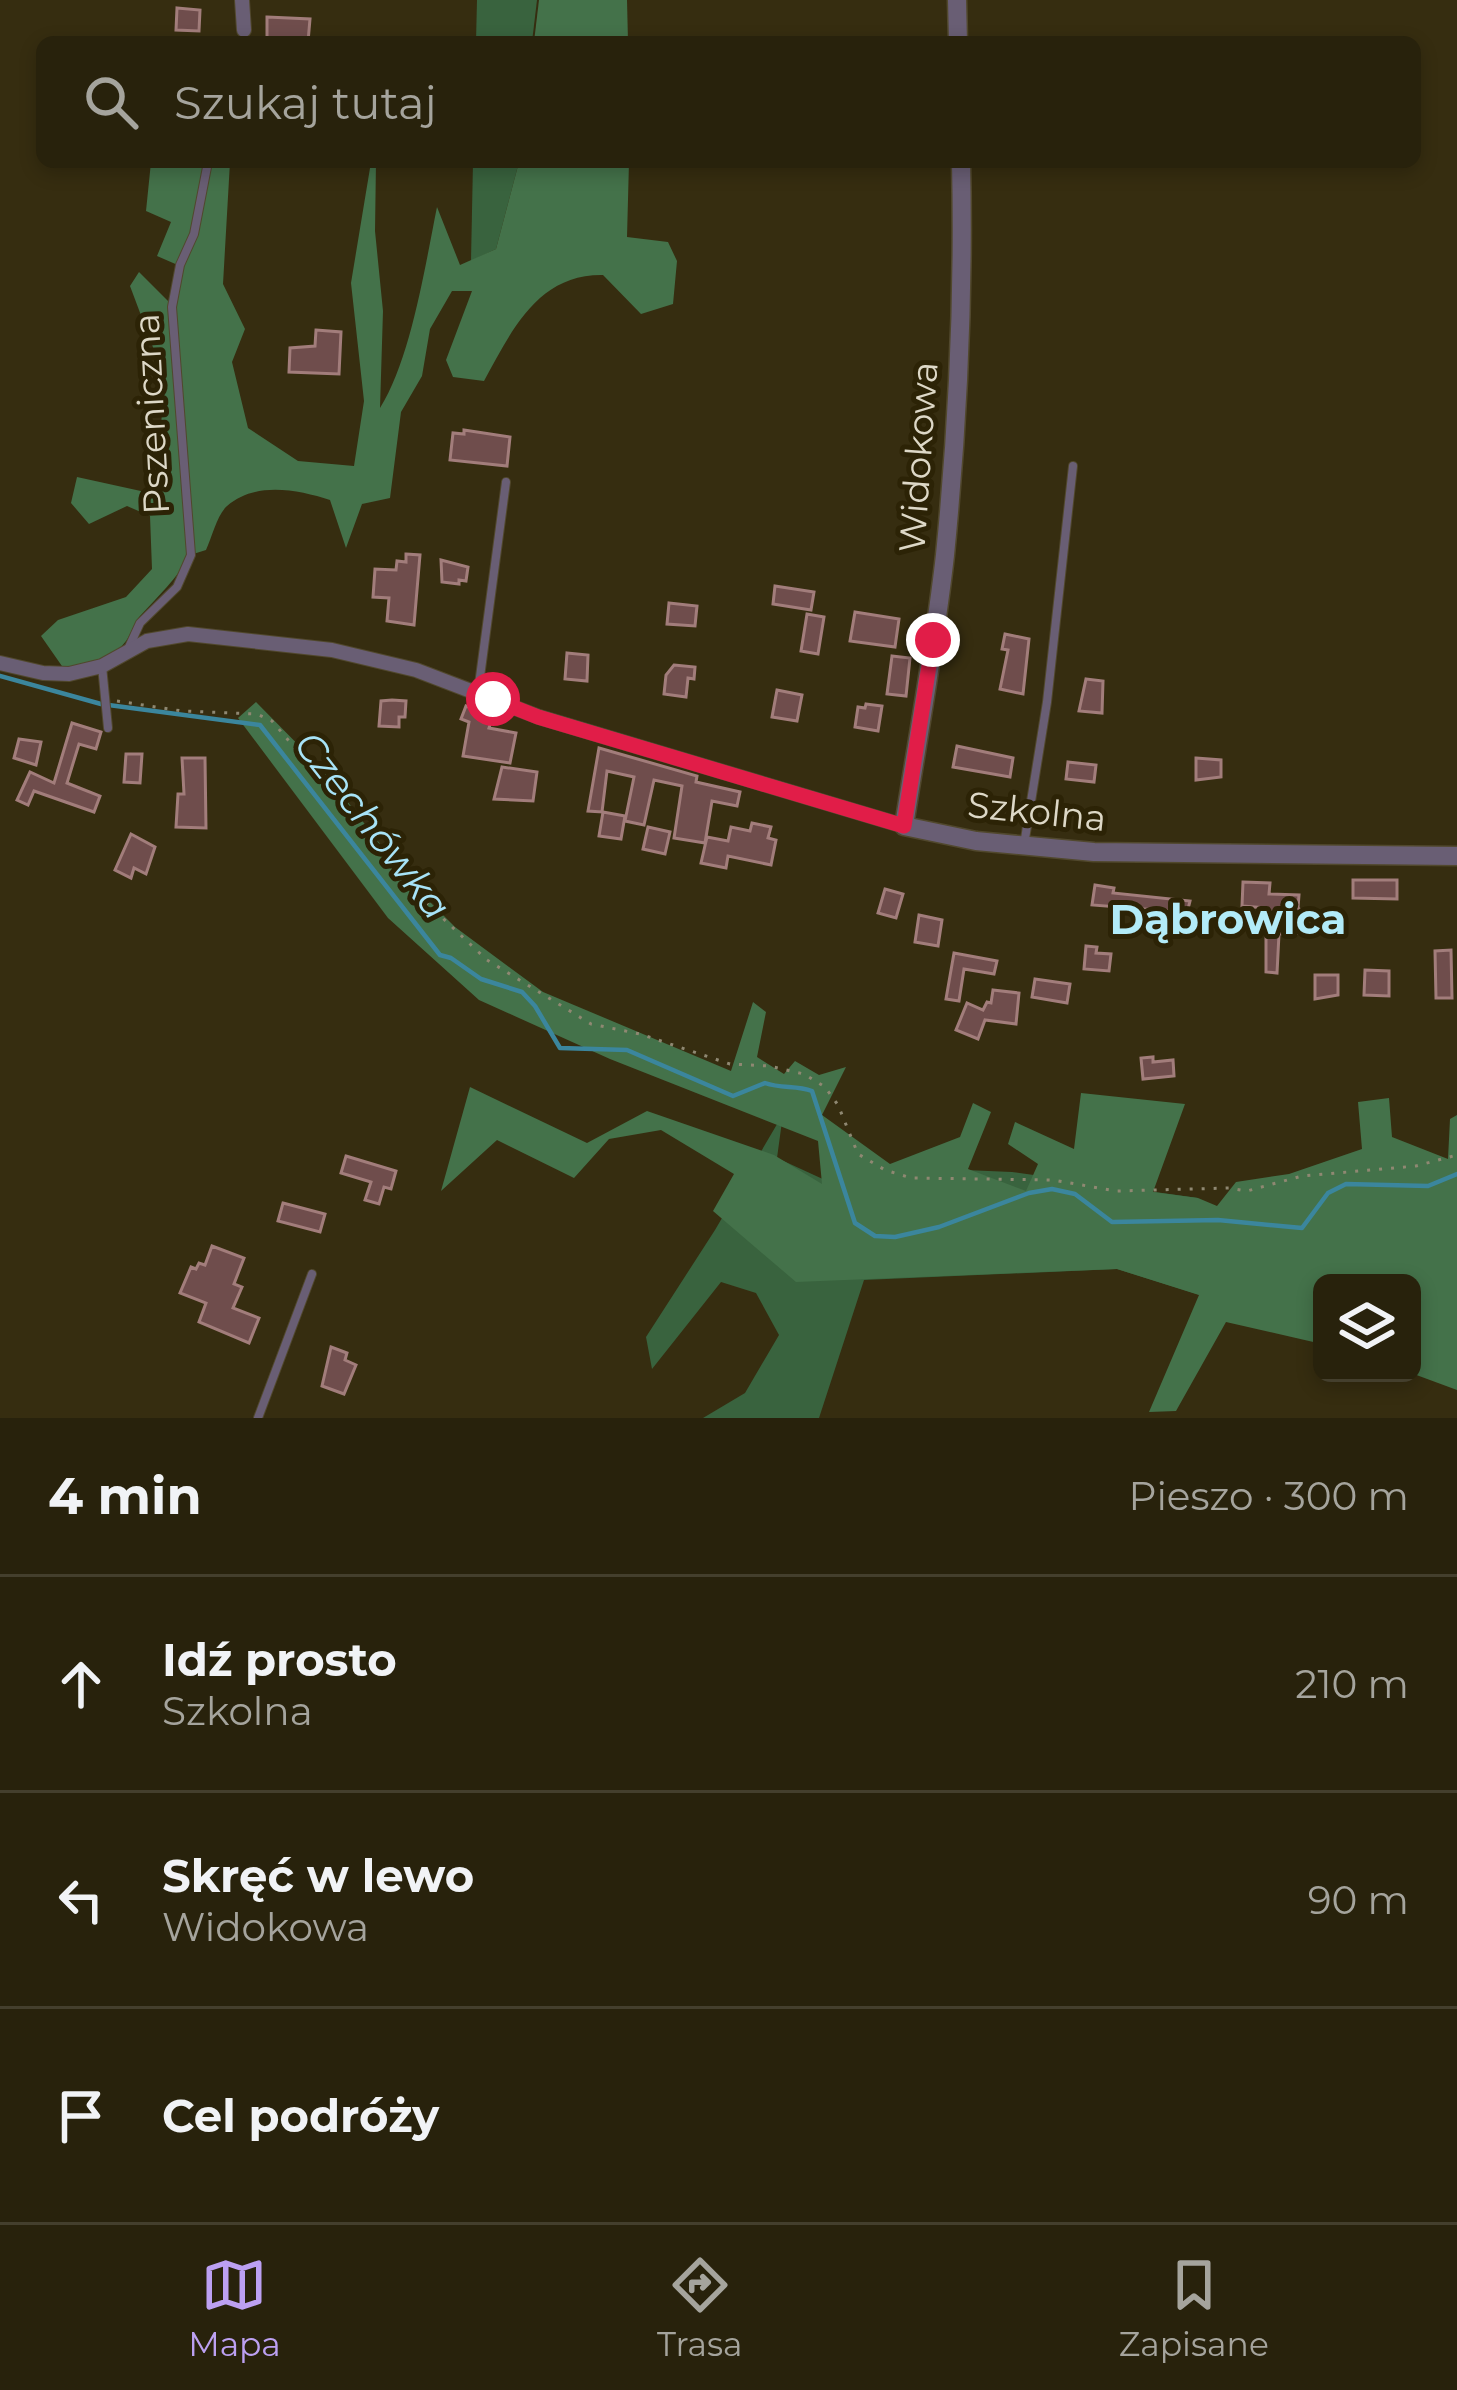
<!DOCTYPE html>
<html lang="pl">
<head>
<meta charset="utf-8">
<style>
	body { margin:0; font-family:Montserrat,sans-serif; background:#302a15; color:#f1f3f6 }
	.controls { position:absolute; right:36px; bottom:36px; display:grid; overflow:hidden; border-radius:18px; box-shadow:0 6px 18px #0003 }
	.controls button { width:108px; height:108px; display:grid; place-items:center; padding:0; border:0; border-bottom:3px solid #443f2d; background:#28220c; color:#f1f3f6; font:60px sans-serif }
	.stop { position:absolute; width:36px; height:36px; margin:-27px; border:9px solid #e11d48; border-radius:50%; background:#fff }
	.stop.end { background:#e11d48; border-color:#fff; box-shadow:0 3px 12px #0008 }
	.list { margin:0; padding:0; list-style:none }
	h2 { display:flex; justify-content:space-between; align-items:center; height:156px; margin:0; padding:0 48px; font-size:51px }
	h2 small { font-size:39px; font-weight:400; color:#a5a49d }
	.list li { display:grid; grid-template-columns:78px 1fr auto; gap:36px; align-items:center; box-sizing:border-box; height:216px; padding:0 48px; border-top:3px solid #443f2d }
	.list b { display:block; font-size:45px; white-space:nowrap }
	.list p { margin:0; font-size:39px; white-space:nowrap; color:#a5a49d }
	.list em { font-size:39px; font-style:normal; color:#a5a49d }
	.icon { flex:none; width:66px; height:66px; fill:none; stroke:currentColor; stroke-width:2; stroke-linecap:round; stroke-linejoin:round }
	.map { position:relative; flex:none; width:1457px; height:1418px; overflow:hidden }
	.search { position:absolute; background:#28220c; box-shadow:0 6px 18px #0003; left:36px; right:36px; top:36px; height:132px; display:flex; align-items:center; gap:30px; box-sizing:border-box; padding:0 42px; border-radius:18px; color:#a5a49d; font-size:45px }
	.sheet { height:804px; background:#28220c }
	nav { display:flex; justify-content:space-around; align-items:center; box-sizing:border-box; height:168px; border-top:3px solid #443f2d; background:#28220c; font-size:33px; color:#a5a49d }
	nav a { display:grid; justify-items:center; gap:6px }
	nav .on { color:#bca0f2 }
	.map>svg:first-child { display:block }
	.green { fill:#39633e }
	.forest { fill:#44724a }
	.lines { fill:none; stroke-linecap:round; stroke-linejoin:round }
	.stream { stroke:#3b869d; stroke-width:4.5 }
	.building { fill:#6f4d4c; stroke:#a27d7b; stroke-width:3 }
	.service-casing { stroke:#51482d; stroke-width:10 }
	.minor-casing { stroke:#51482d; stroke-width:16 }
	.tertiary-casing { stroke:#51482d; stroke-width:21 }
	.path { stroke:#8f8872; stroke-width:3; stroke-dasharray:3 9; stroke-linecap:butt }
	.service { stroke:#695e74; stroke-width:8 }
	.minor { stroke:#695e74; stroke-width:14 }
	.tertiary { stroke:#695e74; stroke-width:18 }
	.route { stroke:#e11d48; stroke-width:15 }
	.labels { text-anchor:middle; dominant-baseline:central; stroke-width:10; stroke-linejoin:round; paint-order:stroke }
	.street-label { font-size:36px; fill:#ddd8c7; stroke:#2c2306 }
	.water-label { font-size:39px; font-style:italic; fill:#a7e3f7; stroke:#2c2306 }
	.quarter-label { font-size:42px; font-weight:bold; fill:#b2ebf8; stroke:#2c2306 }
</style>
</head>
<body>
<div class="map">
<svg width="1457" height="1418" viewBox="0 0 1457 1418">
	<rect width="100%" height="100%" fill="#362d10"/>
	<g class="green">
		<path d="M477 0H537L532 42H476Z"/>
		<path d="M473 162H519L496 249 471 261Z"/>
		<path d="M783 1114 777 1158 888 1209 894 1167 1012 1172 1198 1198 1200 1295 1117 1269 864 1280 819 1418H703L745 1393 779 1335 756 1293 721 1282 652 1369 646 1337 715 1230Z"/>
	</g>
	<g class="forest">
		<path d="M539 0H627L628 42H534Z"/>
		<path d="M151 162H230L223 284 245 329 232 362 248 428 298 461 354 466 364 401 351 283 371 162H376L375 231 383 311 380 408C411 359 425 266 437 207L460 265 496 249 519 162H629L627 237 668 242 677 261 673 304 641 314 603 275C538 274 512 330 484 381L453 377 446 360 472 291H452L430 329 422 376 401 412 390 498 362 504 346 548 330 500C298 490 256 481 227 506 217 515 212 537 206 550L190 555C176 580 159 595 140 616 133 624 132 633 126 641 111 661 87 666 64 669L41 636 58 620 126 597 152 569 150 516 127 506 89 524 71 503 77 477 159 495 163 374 130 286 139 272 172 305 180 266 157 256 171 222 146 211Z"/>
		<path d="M256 702 323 770 408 880 455 927 543 992 731 1071 753 1002 766 1012 757 1057 784 1074 795 1061 819 1075 846 1067 822 1115 890 1164 960 1137 973 1103 991 1112 968 1169 1026 1191 1038 1164 1008 1144 1015 1122 1074 1149 1081 1093 1185 1104 1153 1192 1198 1198 1217 1206 1236 1182 1289 1174 1362 1149 1358 1102 1389 1098 1392 1137 1448 1159 1450 1119 1457 1115V1390L1411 1373 1412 1283H1322V1344L1226 1322 1176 1411 1149 1412 1199 1295 1117 1269 796 1282 713 1211 734 1174 661 1130 609 1139 574 1178 497 1140 441 1191 470 1087 587 1143 647 1111 774 1155 822 1184 818 1141 610 1059 479 1000 388 918 238 718Z"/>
	</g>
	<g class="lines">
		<path class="stream" d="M0 676 101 704 260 725 440 955 451 958 481 979 522 992 535 1006 560 1048 627 1050 733 1096 765 1083C782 1089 796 1085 812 1091L855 1223 875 1236 895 1237 939 1227 1029 1193 1052 1189 1075 1194 1112 1222 1218 1220 1302 1228 1328 1193 1346 1184 1428 1186 1457 1174"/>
	</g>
	<g class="building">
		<path d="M177 8 200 10 199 31 176 30Z"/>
		<path d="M267 17 310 19 308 42 267 40Z"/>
		<path d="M316 330 341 332 339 374 289 372 290 348 315 346Z"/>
		<path d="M464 430 510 437 507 466 450 460 453 433 464 434Z"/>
		<path d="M406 554 420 555 414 625 387 621 389 598 373 597 375 569 396 570 397 561 406 562Z"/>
		<path d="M441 560 468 567 466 581 459 580V584L442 582Z"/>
		<path d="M775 586 814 592 811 610 773 604Z"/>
		<path d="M669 603 697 606 695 626 667 624Z"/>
		<path d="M855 612 899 619 895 647 850 641Z"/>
		<path d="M807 614 824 617 818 654 801 651Z"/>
		<path d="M1005 634 1029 639 1023 694 1000 689 1008 650 1002 649Z"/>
		<path d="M567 653 588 655 587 681 565 679Z"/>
		<path d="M892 656 910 658 906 696 887 694Z"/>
		<path d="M674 665 695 667 694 679 688 678 686 697 664 694 666 675Z"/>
		<path d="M1086 679 1103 681 1102 713 1079 711Z"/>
		<path d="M777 690 802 695 797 721 772 717Z"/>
		<path d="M392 700 406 701 405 717H399V727L379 726 381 701Z"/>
		<path d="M866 704 882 706 878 731 855 727 858 707 865 708Z"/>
		<path d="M466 706 493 716 489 728 516 733 510 763 463 756 469 722 461 719Z"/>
		<path d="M72 723 101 732 96 749 79 744 67 783 100 796 94 812 34 791 28 805 17 800 30 772 54 783Z"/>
		<path d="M19 739 41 742 36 765 14 758Z"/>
		<path d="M957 746 1013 758 1010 777 953 767Z"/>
		<path d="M599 748 697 776 696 782 740 792 737 806 712 801 705 843 674 838 682 786 654 780 644 825 625 821 634 777 607 771 602 812 588 811Z"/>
		<path d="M126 754H142L140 783 124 782Z"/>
		<path d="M182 758H205L206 828 176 827 178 794H184Z"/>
		<path d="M1196 758 1221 760V777L1196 780Z"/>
		<path d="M1068 762 1096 765 1094 782 1066 779Z"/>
		<path d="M502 767 537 772 533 801 494 799Z"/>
		<path d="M603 812 625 816 621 839 599 836Z"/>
		<path d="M752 823 771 827 768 838 776 840 771 865 728 856 726 868 701 863 707 837 728 841 731 827 750 831Z"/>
		<path d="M648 827 670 832 665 854 643 849Z"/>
		<path d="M131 834 155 847 146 874 134 868 131 878 115 870Z"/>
		<path d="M1353 880H1397V899L1353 898Z"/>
		<path d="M1243 882 1270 883 1269 894 1299 895 1298 908 1304 913 1303 933 1279 934 1277 973 1266 972V908L1242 906Z"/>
		<path d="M1095 885 1114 888 1113 893 1190 901 1186 917 1170 911 1092 905Z"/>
		<path d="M885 889 903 894 896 918 878 913Z"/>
		<path d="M919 915 942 920 938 946 915 942Z"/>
		<path d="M1086 946 1097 947 1096 953 1111 954 1109 971 1084 969Z"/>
		<path d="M1451 950 1452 998H1436L1435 951Z"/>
		<path d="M954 953 997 961 994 974 964 969 959 1001 946 999Z"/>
		<path d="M1365 970 1389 971V996L1364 995Z"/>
		<path d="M1315 975H1338V995L1315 999Z"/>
		<path d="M1035 979 1070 984 1067 1003 1032 997Z"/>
		<path d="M993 990 1019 993 1016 1024 985 1020 978 1039 956 1030 967 1003 983 1010 987 1002 991 1003Z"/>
		<path d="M1153 1057V1062L1173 1060 1174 1076 1143 1079 1141 1058Z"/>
		<path d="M346 1156 396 1171 391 1189 384 1187 379 1204 365 1200 371 1182 341 1173Z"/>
		<path d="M283 1203 325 1214 320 1232 278 1221Z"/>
		<path d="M212 1246 244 1258 234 1284 242 1287 233 1308 259 1318 249 1343 199 1322 206 1303 180 1293 191 1267 196 1269 199 1263 205 1265Z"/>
		<path d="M331 1347 347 1353 345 1360 356 1365 344 1394 322 1386Z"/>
	</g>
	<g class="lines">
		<defs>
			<g id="service">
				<path d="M129 647 140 623 177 587 191 555 172 307 180 265 194 234 208 162"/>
				<path d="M102 666 108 728"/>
				<path d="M478 692 506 482"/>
				<path d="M1024 845 1047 702 1073 466"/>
				<path d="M258 1418 312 1274"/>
			</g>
			<g id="minor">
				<path d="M242 0 244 30"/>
				<path d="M0 663 43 673 69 674 102 666 147 641 188 634 332 650 416 670 539 717 904 826"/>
			</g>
			<g id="tertiary">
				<path d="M957 0 958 42"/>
				<path d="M961 162C964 293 958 424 945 555 935 645 918 736 904 826L976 841 1094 852 1457 856"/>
			</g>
		</defs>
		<use href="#service" class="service-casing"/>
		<use href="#minor" class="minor-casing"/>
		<use href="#tertiary" class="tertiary-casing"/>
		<path class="path" d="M117 701 182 711 257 714 272 721 338 799 377 856 487 960 591 1024 640 1034 730 1064 769 1066 804 1074 825 1087 838 1105 858 1154 885 1170 911 1178 1053 1180 1116 1191 1229 1188 1247 1191 1302 1176 1416 1166 1457 1155"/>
		<use href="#service" class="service"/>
		<use href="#minor" class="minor"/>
		<use href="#tertiary" class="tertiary"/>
	</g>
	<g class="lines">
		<path class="route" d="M493 699 538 717 904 826 933 640"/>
	</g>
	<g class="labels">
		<g class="street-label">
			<text transform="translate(151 414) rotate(-93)">Pszeniczna</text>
			<text transform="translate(918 457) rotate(-86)">Widokowa</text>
			<text transform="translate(1037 811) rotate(6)">Szkolna</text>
		</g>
		<g class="water-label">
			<text transform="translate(373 825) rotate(52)">Czechówka</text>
		</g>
		<g class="quarter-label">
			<text x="1228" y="919">Dąbrowica</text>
		</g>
	</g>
</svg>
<div class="controls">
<button><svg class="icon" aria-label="layers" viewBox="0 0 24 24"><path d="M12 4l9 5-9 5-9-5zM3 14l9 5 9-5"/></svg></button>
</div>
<div class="stop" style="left:493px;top:699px"></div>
<div class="stop end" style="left:933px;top:640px"></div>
<div class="search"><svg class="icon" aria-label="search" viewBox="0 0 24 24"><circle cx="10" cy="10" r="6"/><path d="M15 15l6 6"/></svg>Szukaj tutaj</div>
</div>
<section class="sheet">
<h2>4 min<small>Pieszo · 300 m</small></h2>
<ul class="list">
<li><svg class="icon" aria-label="ahead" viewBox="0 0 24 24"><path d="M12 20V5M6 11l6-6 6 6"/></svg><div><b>Idź prosto</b><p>Szkolna</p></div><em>210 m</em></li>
<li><svg class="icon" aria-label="left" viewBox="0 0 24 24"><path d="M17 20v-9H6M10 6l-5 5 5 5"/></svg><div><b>Skręć w lewo</b><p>Widokowa</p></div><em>90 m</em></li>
<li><svg class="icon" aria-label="arrive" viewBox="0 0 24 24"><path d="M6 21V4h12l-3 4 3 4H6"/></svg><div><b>Cel podróży</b></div></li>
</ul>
</section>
<nav>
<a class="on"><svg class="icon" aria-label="map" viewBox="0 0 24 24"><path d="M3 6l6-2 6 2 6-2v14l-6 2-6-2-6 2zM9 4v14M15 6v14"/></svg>Mapa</a>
<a><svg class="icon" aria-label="directions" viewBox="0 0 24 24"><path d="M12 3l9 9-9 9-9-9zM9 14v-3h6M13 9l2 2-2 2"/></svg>Trasa</a>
<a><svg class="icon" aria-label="saved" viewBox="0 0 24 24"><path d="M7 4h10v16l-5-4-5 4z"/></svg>Zapisane</a>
</nav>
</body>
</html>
